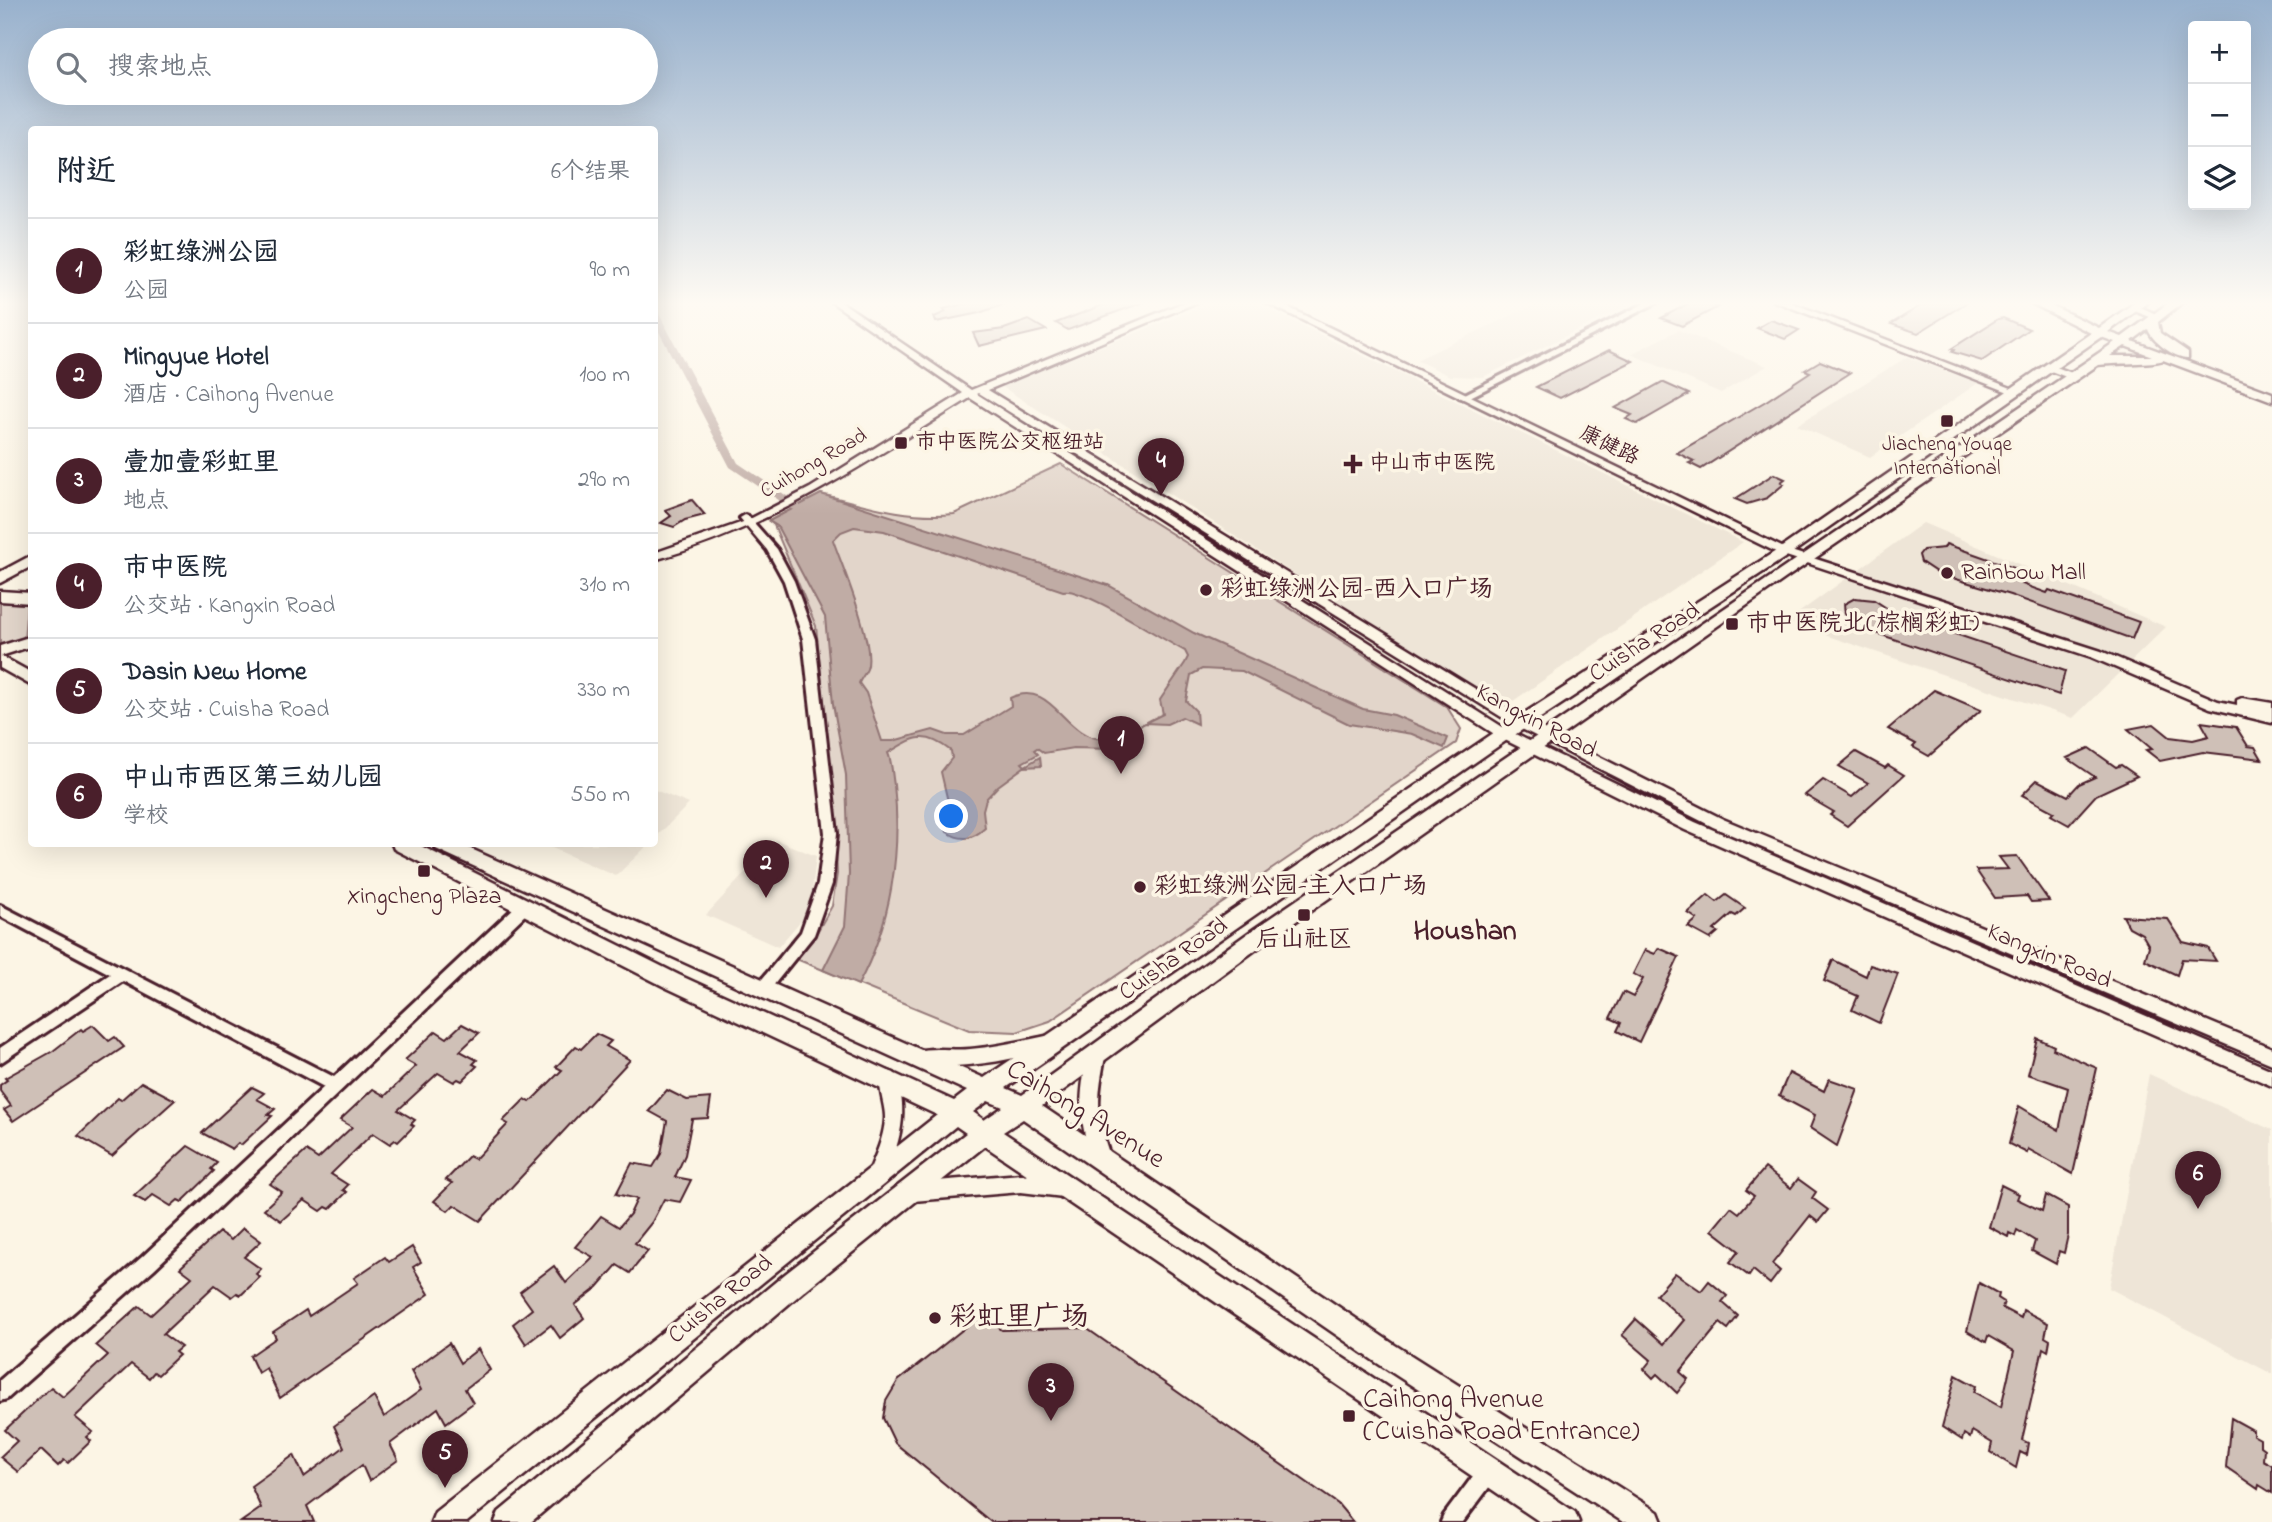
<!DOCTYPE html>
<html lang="zh">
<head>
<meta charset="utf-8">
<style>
	body { margin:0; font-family:"Indie Flower","LXGW WenKai TC",sans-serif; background:#f6f6f7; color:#1f2937 }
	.controls { position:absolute; right:21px; top:21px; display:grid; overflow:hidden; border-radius:7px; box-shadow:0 7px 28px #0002 }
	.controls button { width:63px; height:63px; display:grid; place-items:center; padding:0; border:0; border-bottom:2px solid #e0e1e3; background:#fff; color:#1f2937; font:35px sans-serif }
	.you { position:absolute; left:952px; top:817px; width:24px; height:24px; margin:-18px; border:5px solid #fff; border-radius:50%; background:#1a73e8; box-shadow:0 0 0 10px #1a73e833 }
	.badge { display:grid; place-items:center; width:46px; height:46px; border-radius:50%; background:#4a1f2b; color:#fff; font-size:23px; font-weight:700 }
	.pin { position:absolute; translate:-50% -58px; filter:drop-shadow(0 2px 4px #0008) }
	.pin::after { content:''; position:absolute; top:37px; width:24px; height:21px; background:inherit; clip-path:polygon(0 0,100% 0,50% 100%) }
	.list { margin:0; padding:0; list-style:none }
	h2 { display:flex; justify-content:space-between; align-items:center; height:91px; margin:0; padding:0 28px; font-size:30px }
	h2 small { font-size:23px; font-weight:400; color:#747a83 }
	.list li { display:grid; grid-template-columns:46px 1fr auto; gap:21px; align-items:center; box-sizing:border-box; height:105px; padding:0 28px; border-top:2px solid #e0e1e3 }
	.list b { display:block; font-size:26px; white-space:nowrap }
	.list p { margin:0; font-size:23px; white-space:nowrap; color:#747a83 }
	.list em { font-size:23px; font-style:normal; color:#747a83 }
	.icon { flex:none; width:38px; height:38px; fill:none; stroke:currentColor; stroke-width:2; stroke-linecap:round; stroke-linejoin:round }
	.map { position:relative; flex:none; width:2272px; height:1522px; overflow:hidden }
	.search { position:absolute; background:#fff; box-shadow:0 7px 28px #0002; left:28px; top:28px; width:630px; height:77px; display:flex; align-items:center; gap:18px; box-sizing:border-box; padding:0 24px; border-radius:38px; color:#747a83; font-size:26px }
	.panel { position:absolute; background:#fff; box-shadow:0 7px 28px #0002; left:28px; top:126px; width:630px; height:721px; border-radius:7px }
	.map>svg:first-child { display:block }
	.built { fill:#eee5d7 }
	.green { fill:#e2d5ca; stroke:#967a7a; stroke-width:2 }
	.water { fill:#c0aca5; stroke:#917474; stroke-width:2; fill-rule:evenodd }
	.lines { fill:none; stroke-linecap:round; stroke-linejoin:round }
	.canal { fill:#c0aca5; fill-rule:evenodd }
	.building { fill:#cfc0b7; stroke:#4a1f2b; stroke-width:2 }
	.minor-casing { stroke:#4a1f2b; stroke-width:6 }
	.tertiary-casing { stroke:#4a1f2b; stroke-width:5 }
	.secondary-casing { stroke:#4a1f2b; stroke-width:5 }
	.minor { fill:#fcf5e5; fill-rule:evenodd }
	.tertiary { fill:#fcf5e5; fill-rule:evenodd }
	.secondary { fill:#fcf5e5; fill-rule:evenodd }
	.poi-dot { fill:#4a1f2b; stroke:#fcf5e5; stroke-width:2.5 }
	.labels { text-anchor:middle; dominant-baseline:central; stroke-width:7; stroke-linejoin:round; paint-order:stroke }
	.far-poi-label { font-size:21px; fill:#4a1f2b; stroke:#fcf5e5; text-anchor:start }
	.far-street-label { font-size:21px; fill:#4a1f2b; stroke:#fcf5e5 }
	.poi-label { font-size:24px; fill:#4a1f2b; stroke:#fcf5e5; text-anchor:start }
	.street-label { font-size:24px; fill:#4a1f2b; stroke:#fcf5e5 }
	.quarter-label { font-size:28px; font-weight:bold; fill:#4a1f2b; stroke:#fcf5e5 }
	.near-street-label { font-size:28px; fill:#4a1f2b; stroke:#fcf5e5 }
	.near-poi-label { font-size:28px; fill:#4a1f2b; stroke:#fcf5e5; text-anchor:start }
</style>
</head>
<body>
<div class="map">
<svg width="2272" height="1522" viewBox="0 0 2272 1522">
	<rect width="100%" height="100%" fill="#fcf5e5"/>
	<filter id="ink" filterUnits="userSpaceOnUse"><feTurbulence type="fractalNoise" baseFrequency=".0143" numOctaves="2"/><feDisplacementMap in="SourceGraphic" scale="14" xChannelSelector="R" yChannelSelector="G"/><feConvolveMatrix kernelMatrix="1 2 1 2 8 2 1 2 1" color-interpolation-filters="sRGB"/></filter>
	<g filter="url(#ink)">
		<g class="built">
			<path d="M1217 301H1252L1743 542 1503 708 1001 386Z"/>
			<path d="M1532 301H1636L1483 377 1450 376 1416 360 1536 304Z"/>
			<path d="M1678 330 1767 366 1721 393 1631 354Z"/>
			<path d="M1907 357 1978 383 1870 457 1797 425Z"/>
			<path d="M1923 523 2166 627 2073 718 1786 622Z"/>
			<path d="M655 790 689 804 655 838Z"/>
			<path d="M776 840 816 856 810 910 778 947 706 915Z"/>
			<path d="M543 844H649L616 876Z"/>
			<path d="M2149 1074 2272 1130V1374L2109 1288Z"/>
		</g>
		<g class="green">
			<path d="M1061 464 1447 707 1461 729 1456 743 1050 1021 1017 1032 969 1030 794 958 816 934 832 906 837 874 834 805 816 626 774 525 769 521 821 494C865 505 908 519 954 514Z"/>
			<path d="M0 602 27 604 24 640 0 644Z"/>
		</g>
		<path class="water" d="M821 494 1108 585 1194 633 1363 709 1394 715 1448 738 1444 748 1412 734 1349 724 1242 671 1202 669 1191 675 1186 701 1196 711 1197 724 1182 717 1167 724 1144 723 1111 749 1073 748 1044 753 1037 748 1034 750 1038 754 1022 763 1025 766 1040 757 1041 766 1024 767 998 786 986 799 983 810 985 828C973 839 962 842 947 832L944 823 949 806 941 772 952 758 951 751C925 730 914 737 888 753 892 762 892 774 894 785 902 851 891 925 858 985L823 970 845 926 849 874 846 775 833 704 825 617 777 526 769 521ZM854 527 884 531 1063 591C1081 586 1163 640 1185 651L1188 657 1185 663 1160 700 1163 714C1146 721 1122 739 1103 739 1063 738 1053 678 1010 698L1011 706 964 735H947L933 730 893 741H882L866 693 859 683C861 678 865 674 867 669 876 645 842 566 833 540L841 532Z"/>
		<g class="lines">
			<path class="canal" d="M654 309 658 312 738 463 800 505V509H792L730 467 654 322Z"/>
		</g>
		<g class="building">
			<path d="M976 301 1008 303 979 313 936 322 934 317 946 312 943 309Z"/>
			<path d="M1113 301 1144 302 1068 330 1056 323Z"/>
			<path d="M1693 301 1718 307 1682 326 1661 318Z"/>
			<path d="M1928 301H1969L1918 333 1891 324Z"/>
			<path d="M2003 318 2029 329 1982 361 1952 352 1954 350 1951 349 1998 319Z"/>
			<path d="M1029 320 1046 330 979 346 973 333 1004 329Z"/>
			<path d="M1771 320 1799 330 1785 339 1757 328Z"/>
			<path d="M1609 350 1633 361 1560 398 1536 387Z"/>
			<path d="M1820 361 1850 373 1701 469 1689 463 1694 461 1677 453 1766 401 1810 372 1805 370Z"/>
			<path d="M1662 382 1689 394 1637 424 1626 419 1632 415 1615 408Z"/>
			<path d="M1774 474 1785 479 1781 482 1784 484 1767 498 1747 504 1735 499Z"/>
			<path d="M692 500 705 515 685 520 674 527 661 523 671 516 665 510Z"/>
			<path d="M1946 544 2020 570 2018 575 2025 578 2022 584 2047 593 2049 590 2139 622 2132 639 2010 595 1939 574 1921 562 1919 555 1923 550 1944 548Z"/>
			<path d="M1855 598 1874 600 1896 614 2065 671 2059 695 1849 624 1851 620 1845 614 1844 604Z"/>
			<path d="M1934 690 1981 710 1929 756 1913 747 1916 744 1888 729Z"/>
			<path d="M2201 722 2236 727 2248 746 2255 747 2262 759 2203 752 2160 761 2146 750 2152 749 2128 729 2154 724 2170 737 2193 740 2209 736Z"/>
			<path d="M2089 748 2116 767 2121 765 2137 776 2096 795 2069 825 2051 815 2054 812 2022 795 2037 780 2068 796 2079 784 2095 777 2067 758Z"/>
			<path d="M1856 752 1885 768 1888 765 1904 775 1847 826 1830 815 1834 812 1805 795 1823 780 1852 797 1868 783 1839 766Z"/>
			<path d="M2017 856 2049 901 2031 902 2027 896 1995 898 1976 870 2008 869 1999 857Z"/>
			<path d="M1708 895 1717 902 1726 895 1745 908 1736 916 1732 914 1714 930 1718 932 1710 939 1688 927 1697 919 1688 913Z"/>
			<path d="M2123 916 2168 919 2183 942 2208 948 2216 961 2182 959 2177 975 2145 960 2149 946 2142 934 2129 927Z"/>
			<path d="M1659 948 1679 957 1639 1042 1617 1031 1621 1023 1610 1018 1623 992 1633 997 1643 979 1633 974 1645 950 1655 954Z"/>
			<path d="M1833 960 1866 976 1870 965 1898 974 1879 1023 1852 1010 1858 996 1824 981Z"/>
			<path d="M462 1024 479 1033 460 1051 477 1060 473 1064 477 1066 462 1081 458 1079 454 1082 438 1073 398 1110 415 1120 411 1124 414 1126 398 1142 395 1140 390 1144 373 1133 331 1174 348 1185 343 1190 347 1192 330 1209 326 1207 321 1211 304 1200 281 1221 264 1209 282 1192 270 1184 306 1151 318 1159 352 1127 340 1120 373 1089 385 1096 416 1066 405 1060 436 1031 447 1038Z"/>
			<path d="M93 1025 109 1041 115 1037 124 1047 13 1121 4 1110 11 1106 0 1091V1085L7 1080 5 1078 53 1051 81 1029 83 1031Z"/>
			<path d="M596 1034 611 1041 606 1046 630 1060 480 1221 454 1205 448 1211 434 1201 452 1183 446 1180 469 1156 475 1159 508 1124 503 1121 525 1099 530 1102 562 1070 556 1067 576 1046 581 1049Z"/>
			<path d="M2037 1038 2054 1046 2053 1049 2097 1068 2073 1174 2028 1149 2027 1153 2009 1144 2019 1106 2059 1130 2068 1088 2028 1074Z"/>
			<path d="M1789 1073 1824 1091 1829 1079 1858 1089 1837 1146 1810 1128 1815 1115 1779 1096Z"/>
			<path d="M141 1082 175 1100 112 1156 78 1136 118 1098 121 1100Z"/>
			<path d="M252 1087 264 1093 257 1099 275 1109 268 1115 272 1116 241 1145 238 1143 232 1149 202 1133Z"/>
			<path d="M667 1090 687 1100 711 1098 708 1118 692 1119 685 1155 675 1177 691 1180 680 1202 664 1199 652 1222 635 1243 648 1251 630 1273 617 1265 598 1287 575 1305 584 1318 560 1338 551 1325 526 1344 513 1324 532 1309 520 1292 554 1266 566 1283 593 1257 575 1247 601 1216 619 1227 630 1214 637 1199 616 1194 632 1163 653 1167 661 1154 667 1121 649 1111Z"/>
			<path d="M188 1146 217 1163 211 1169 214 1171 182 1202 178 1200 171 1206 153 1195 145 1202 134 1196Z"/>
			<path d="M1765 1168 1791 1188 1798 1179 1816 1192 1812 1198 1828 1210 1818 1222 1810 1216 1772 1264 1780 1271 1770 1284 1753 1270 1749 1276 1730 1262 1739 1251 1712 1230 1731 1207 1739 1213 1754 1196 1746 1190Z"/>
			<path d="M2001 1185 2019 1194 2017 1199 2042 1211 2046 1195 2068 1207V1235L2064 1253 2059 1251 2056 1264 2032 1251 2035 1241 2017 1230 2015 1236 2009 1233 2008 1237 1989 1227Z"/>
			<path d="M243 1228 261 1241 244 1257 261 1269 256 1274 260 1277 241 1295 237 1293 232 1297 215 1285 163 1334 181 1347 175 1352 179 1355 158 1375 154 1372 149 1378 131 1364 75 1417 93 1432 87 1437 91 1441 68 1463 64 1460 58 1466 41 1450 18 1472 0 1457 17 1441 5 1430 51 1387 63 1397 108 1355 96 1345 139 1306 151 1315 192 1277 180 1268 219 1232 231 1240Z"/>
			<path d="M412 1247 421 1262 413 1267 429 1294 280 1398 266 1368 258 1373 250 1356 276 1338 273 1332 306 1310 309 1316 333 1300 358 1283 354 1278 385 1257 389 1262Z"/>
			<path d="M1675 1273 1701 1291 1709 1281 1727 1296 1722 1302 1738 1316 1728 1329 1720 1323 1680 1372 1688 1379 1677 1393 1657 1374 1653 1378 1644 1369 1651 1360 1622 1335 1636 1319 1664 1344 1684 1320 1656 1295Z"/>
			<path d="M1979 1283 1999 1294 1998 1298 2004 1302 2002 1308 2021 1318 2023 1310 2048 1323 2045 1337 2050 1340 2048 1351 2043 1348 2022 1440 2028 1443 2026 1455 2020 1452 2016 1468 1990 1452 1992 1443 1972 1431 1970 1438 1964 1434 1962 1440 1942 1427 1956 1375 1976 1386 1974 1392 2001 1407 2014 1351 1988 1336 1986 1342 1967 1331Z"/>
			<path d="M981 1315 1002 1330 1086 1328 1338 1504 1353 1522H991L895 1443 883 1418 886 1401 898 1381Z"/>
			<path d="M449 1343 460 1363 478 1349 490 1370 465 1389 473 1403 446 1423 438 1408 390 1444 398 1460 369 1481 362 1465 307 1506 314 1522H241L261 1508 251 1486 294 1455 304 1477 344 1447 334 1426 374 1397 384 1417 421 1390 411 1371Z"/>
			<path d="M2231 1418 2253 1430V1435L2260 1439V1446L2264 1449 2263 1460 2272 1465V1493L2259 1485 2258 1489 2226 1467Z"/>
		</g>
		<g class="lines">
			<defs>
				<g id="minor">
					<path d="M1649 301H1660L1466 399 1459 397Z"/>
					<path d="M745 515 748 516 777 549 794 581 815 639 837 833 832 884 814 935 768 992 763 994 758 992 756 988 758 984 801 932 818 884 825 833 803 639 784 581 767 550 740 518Z"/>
					<path d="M523 903 528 904 530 908 528 912 154 1269 7 1399 0 1401V1380L142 1257 324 1087 123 981 0 1063V1048L110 974 0 916V905L334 1077 518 904Z"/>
					<path d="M1489 1461 1496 1464 1499 1471 1496 1478 1463 1522H1441L1444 1515 1482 1464Z"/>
				</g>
				<g id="tertiary">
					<path d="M830 301H840L971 390 1187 301H1200L988 390 1526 720 1723 819 2272 1048V1064L1713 827 1516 726 979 393 977 394 1509 731 1695 822 2272 1070V1086L1685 830 1499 737 970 398C867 462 773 527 654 560V553L746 521 810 488 963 393Z"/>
					<path d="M1263 301H1275L1788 550 2101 651 2218 701 2237 705V700L2242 698 2272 703V713L2258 710 2272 713V723L2210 708 2091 657 1780 554Z"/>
					<path d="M1774 301H1787L2019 391 2011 393Z"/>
					<path d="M2132 306H2138L2163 317 2158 320 2132 310Z"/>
					<path d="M2051 365 2077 375 2079 377 2074 380 2048 370 2046 368Z"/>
					<path d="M1046 1036 1052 1038 1055 1043 1052 1048C1021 1059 945 1073 915 1062L912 1057 915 1052C931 1046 953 1051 970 1049 996 1047 1021 1041 1046 1036Z"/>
					<path d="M1097 1044 1103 1047 1106 1052C1097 1096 1095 1115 1111 1158L1109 1164 1102 1167 1095 1164C1077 1122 1079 1096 1088 1052L1091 1047Z"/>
					<path d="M888 1071 894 1073C911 1110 899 1145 884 1180L877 1183 870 1180 868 1174C875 1156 884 1138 885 1119 886 1105 876 1086 882 1073Z"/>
					<path d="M1021 1174 1070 1182 1072 1188 1070 1194 1063 1197 1021 1192 913 1201 906 1198 904 1192 906 1186 913 1183Z"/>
				</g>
				<g id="secondary">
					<path d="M2027 301H2042L2099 328 2137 301H2150L2108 332 2122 337 2171 301H2184L2158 322 2160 333 2188 352V358C2176 359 2151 341 2148 329L2132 341 2272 393V401L2163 360C2157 364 2111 363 2098 365L1786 578 1265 943 1042 1106 1395 1345 1658 1512 1662 1522H1623L1377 1363 1023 1119 1003 1132 1575 1512 1579 1522H1540L985 1146 803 1292 531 1522H495L499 1512 785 1274 966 1133 956 1126 467 1522H431L435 1512 937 1115 665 987 394 849 392 844H417L679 975 954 1101 967 1091 436 849 434 844H460L984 1078 1498 730 1779 549 2091 333ZM2101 337 2115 342 1251 931 1051 1075 1022 1095 1006 1088 1510 738 1789 555ZM2125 346 2152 356H2110ZM988 1101 1003 1107 984 1120 973 1112Z"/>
					<path d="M32 555V566L0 583V572Z"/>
					<path d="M0 591 32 593V603L0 601Z"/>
					<path d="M32 636V646L1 656 32 673V686L0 668V646Z"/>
				</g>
			</defs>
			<use href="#minor" class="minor-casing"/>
			<use href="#tertiary" class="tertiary-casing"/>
			<use href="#secondary" class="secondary-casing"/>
			<use href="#minor" class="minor"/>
			<use href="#tertiary" class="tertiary"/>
			<use href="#secondary" class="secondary"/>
		</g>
	</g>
	<linearGradient id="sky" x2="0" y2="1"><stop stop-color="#98b1cd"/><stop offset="0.59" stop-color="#fefaf3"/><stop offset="1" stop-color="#fefaf3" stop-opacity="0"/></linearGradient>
	<rect width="2272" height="514" fill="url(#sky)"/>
	<g class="poi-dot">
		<rect x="1940" y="414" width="14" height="14" rx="3.5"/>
		<rect x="894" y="436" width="14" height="14" rx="3.5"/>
		<path d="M1349.5 453.5h7v7h7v7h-7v7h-7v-7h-7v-7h7z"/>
		<circle cx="1947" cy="573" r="7"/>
		<circle cx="1206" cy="590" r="7"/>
		<rect x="1725" y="617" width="14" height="14" rx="3.5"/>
		<rect x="417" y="864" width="14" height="14" rx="3.5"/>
		<circle cx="1140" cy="887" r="7"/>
		<rect x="1297" y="908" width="14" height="14" rx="3.5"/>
		<circle cx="935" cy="1318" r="7"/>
		<rect x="1342" y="1409" width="14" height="14" rx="3.5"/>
	</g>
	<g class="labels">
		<g class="far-poi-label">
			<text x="915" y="443">市中医院公交枢纽站</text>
			<text x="1947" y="445" text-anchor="middle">Jiacheng Youge<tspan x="1947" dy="24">International</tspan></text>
			<text x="1369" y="464">中山市中医院</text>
		</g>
		<g class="far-street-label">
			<text transform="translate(1609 446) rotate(26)">康健路</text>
			<text transform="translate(814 464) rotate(-30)">Cuihong Road</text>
		</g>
		<g class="poi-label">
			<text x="1961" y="573">Rainbow Mall</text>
			<text x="1220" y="590">彩虹绿洲公园-西入口广场</text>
			<text x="1746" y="624">市中医院北(棕榈彩虹)</text>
			<text x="1154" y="887">彩虹绿洲公园-主入口广场</text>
			<text x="424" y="897" text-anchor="middle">Xingcheng Plaza</text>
			<text x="1304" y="940" text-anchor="middle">后山社区</text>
		</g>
		<g class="street-label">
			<text transform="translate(1645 643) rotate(-33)">Cuisha Road</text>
			<text transform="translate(1536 722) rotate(28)">Kangxin Road</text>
			<text transform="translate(2049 957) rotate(23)">Kangxin Road</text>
			<text transform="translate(1174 960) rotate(-35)">Cuisha Road</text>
			<text transform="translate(721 1300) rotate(-39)">Cuisha Road</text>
		</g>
		<g class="quarter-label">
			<text x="1465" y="932">Houshan</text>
		</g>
		<g class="near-street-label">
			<text transform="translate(1085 1115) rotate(32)">Caihong Avenue</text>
		</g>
		<g class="near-poi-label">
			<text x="949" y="1318">彩虹里广场</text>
			<text x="1363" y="1400">Caihong Avenue<tspan x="1363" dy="32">(Cuisha Road Entrance)</tspan></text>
		</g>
	</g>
</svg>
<div class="controls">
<button>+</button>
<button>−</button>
<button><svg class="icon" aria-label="layers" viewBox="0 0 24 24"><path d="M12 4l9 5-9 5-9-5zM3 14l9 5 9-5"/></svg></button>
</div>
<div class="you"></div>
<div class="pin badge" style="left:1121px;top:774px">1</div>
<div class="pin badge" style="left:766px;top:898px">2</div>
<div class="pin badge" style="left:1051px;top:1421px">3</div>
<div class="pin badge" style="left:1161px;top:496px">4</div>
<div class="pin badge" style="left:445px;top:1488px">5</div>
<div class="pin badge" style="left:2198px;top:1209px">6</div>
<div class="search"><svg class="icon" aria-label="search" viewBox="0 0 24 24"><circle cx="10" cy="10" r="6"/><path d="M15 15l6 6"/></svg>搜索地点</div>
<section class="panel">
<h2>附近<small>6个结果</small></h2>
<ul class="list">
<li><span class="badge">1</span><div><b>彩虹绿洲公园</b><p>公园</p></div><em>90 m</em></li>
<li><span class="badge">2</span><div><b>Mingyue Hotel</b><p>酒店 · Caihong Avenue</p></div><em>100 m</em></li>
<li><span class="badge">3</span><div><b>壹加壹彩虹里</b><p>地点</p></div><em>290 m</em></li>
<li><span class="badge">4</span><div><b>市中医院</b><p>公交站 · Kangxin Road</p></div><em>310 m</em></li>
<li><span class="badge">5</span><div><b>Dasin New Home</b><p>公交站 · Cuisha Road</p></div><em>330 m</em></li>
<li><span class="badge">6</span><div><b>中山市西区第三幼儿园</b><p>学校</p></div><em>550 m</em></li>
</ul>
</section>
</div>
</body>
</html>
